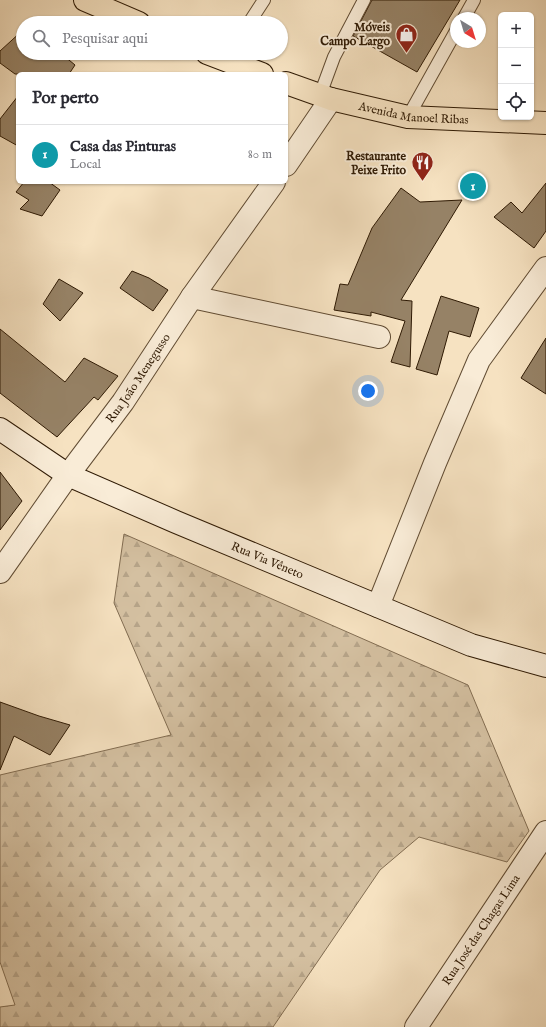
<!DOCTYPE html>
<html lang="pt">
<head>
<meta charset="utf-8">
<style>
	body { margin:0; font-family:"IM FELL English",serif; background:#f7f7f7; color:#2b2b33 }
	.controls { position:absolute; right:12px; top:12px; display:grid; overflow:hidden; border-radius:6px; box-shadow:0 1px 3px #0004 }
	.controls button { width:36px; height:36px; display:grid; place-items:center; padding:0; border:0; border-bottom:1px solid #e1e1e2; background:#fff; color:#2b2b33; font:20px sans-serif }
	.compass { position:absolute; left:450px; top:12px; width:36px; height:36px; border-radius:50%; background:#fff; box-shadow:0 1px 3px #0004; rotate:142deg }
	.you { position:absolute; left:368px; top:391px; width:14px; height:14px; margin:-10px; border:3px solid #fff; border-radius:50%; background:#1a73e8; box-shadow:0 0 0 6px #1a73e833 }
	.badge { display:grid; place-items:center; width:26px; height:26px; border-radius:50%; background:#2563eb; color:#fff; font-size:13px; font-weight:700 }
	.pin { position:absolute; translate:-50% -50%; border:2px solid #fff; box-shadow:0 1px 4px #0006 }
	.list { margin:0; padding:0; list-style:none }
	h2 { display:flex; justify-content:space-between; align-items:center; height:52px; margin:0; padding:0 16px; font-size:17px }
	h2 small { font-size:13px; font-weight:400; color:#7c7c81 }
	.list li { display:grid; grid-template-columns:26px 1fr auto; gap:12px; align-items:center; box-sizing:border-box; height:60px; padding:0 16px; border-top:1px solid #e1e1e2 }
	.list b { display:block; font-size:15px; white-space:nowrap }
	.list p { margin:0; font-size:13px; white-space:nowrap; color:#7c7c81 }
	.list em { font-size:13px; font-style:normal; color:#7c7c81 }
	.icon { flex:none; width:22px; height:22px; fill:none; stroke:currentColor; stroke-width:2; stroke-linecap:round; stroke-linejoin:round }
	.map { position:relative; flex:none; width:546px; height:1027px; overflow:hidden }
	.search { position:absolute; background:#fff; box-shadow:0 1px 3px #0004; left:16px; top:16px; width:272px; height:44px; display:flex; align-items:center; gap:10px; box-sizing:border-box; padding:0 14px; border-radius:22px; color:#7c7c81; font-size:15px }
	.panel { position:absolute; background:#fff; box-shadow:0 1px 3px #0004; left:16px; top:72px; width:272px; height:112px; border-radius:6px }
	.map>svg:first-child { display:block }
	.forest { fill:url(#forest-firs); stroke:#826d52 }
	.building { fill:#968266; stroke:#2f1a04 }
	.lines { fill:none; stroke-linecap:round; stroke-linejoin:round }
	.service-casing { stroke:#614c33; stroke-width:14 }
	.minor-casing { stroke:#614c33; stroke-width:24 }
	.secondary-casing { stroke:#2f1a04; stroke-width:24 }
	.primary-casing { stroke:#2f1a04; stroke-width:24 }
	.service { stroke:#f9ecd7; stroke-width:12 }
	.minor { stroke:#f9ecd7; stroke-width:22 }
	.secondary { stroke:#f9ecd7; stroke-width:22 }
	.primary { stroke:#f6e2c1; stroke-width:22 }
	.labels { text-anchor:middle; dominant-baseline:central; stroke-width:4; stroke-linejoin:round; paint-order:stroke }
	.poi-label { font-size:12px; font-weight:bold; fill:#2f1a04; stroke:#f9ecd7; text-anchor:end }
	.street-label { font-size:12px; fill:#2f1a04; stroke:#f9ecd7 }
</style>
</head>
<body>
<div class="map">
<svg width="546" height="1027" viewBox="0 0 546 1027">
	<defs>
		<pattern id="forest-firs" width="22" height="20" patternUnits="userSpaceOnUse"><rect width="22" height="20" fill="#d4c0a1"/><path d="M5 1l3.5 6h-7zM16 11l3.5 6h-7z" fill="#b6a489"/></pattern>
	</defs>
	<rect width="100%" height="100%" fill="#f6e2c1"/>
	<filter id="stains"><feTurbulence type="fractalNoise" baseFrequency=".005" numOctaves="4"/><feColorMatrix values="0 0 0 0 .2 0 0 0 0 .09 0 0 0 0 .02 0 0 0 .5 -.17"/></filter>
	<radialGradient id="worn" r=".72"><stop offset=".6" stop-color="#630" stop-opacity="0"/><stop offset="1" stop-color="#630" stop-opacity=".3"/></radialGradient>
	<path class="forest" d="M124 534 468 685 529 831 507 862 419 837 380 870 273 1027H0V1007L15 1005 0 962V775L171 735 114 603Z"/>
	<g class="building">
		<path d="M372 0H460L417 72 353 36Z"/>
		<path d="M23 30V53H58L69 60 75 65 69 74H15L0 63V51Z"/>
		<path d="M18 96V146L0 136V119Z"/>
		<path d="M24 182H49L60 190 42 216 20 209 29 200 16 192Z"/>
		<path d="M546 183V231L534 248 494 217 511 202 522 213Z"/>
		<path d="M401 188 420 202 462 200 401 300 412 301 410 367 391 362 405 321 371 312V316L334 310 340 284 348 285 372 228Z"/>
		<path d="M132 271 149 278 168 290 153 311 120 288Z"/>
		<path d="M59 279 83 293 60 321 43 304Z"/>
		<path d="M441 296 479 308 470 337 449 331 437 375 416 369Z"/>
		<path d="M0 329 65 382 84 358 118 376 98 400 94 397 57 437 0 393Z"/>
		<path d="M546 338V394L521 378Z"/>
		<path d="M0 472 22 501 0 530Z"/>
		<path d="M0 702 39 716 70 725 50 755 14 736 0 770Z"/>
	</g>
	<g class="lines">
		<defs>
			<g id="service">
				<path d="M464 18 474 0"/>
				<path d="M249 23 264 0"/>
				<path d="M320 95 334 57 364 0"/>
				<path d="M408 117 456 31"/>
			</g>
			<g id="minor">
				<path d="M286 165 331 99"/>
				<path d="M192 297 379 337"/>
				<path id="s1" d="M0 572 68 475 123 402 192 297 274 182"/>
				<path d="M378 606 435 463 479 360 546 268"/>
				<path id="s2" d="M416 1027 546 832"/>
			</g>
			<g id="secondary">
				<path id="s3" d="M0 429 68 475 176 522 471 645 546 666"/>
			</g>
			<g id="primary">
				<path d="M85 0 139 23"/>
				<path d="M207 53 262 74"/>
				<path id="s4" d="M286 83 331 99 408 117 546 123"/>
			</g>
		</defs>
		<use href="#service" class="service-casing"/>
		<use href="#minor" class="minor-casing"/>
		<use href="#secondary" class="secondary-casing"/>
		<use href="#primary" class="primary-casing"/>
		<use href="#service" class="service"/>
		<use href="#minor" class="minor"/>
		<use href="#secondary" class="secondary"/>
		<use href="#primary" class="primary"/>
	</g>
	<defs>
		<symbol id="shop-pin" viewBox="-11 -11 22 30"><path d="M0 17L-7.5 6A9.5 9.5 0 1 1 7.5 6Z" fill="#8f2418" stroke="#f9ecd7"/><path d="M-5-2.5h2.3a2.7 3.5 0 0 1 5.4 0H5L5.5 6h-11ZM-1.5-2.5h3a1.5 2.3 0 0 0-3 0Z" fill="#fff"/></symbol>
		<symbol id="restaurant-pin" viewBox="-11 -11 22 30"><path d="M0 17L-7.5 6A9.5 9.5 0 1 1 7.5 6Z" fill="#8f2418" stroke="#f9ecd7"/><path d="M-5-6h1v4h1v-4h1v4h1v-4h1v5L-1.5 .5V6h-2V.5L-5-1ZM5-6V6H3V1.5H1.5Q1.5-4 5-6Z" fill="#fff"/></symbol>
	</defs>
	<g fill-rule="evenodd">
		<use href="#shop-pin" x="394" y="22" width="25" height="34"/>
		<use href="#restaurant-pin" x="410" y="150" width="25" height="34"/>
	</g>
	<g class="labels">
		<g class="poi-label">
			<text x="390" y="27">Móveis<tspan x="390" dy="14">Campo Largo</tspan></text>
			<text x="406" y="156">Restaurante<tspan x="406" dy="14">Peixe Frito</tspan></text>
		</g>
		<g class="street-label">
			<text stroke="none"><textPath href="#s4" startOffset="132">Avenida Manoel Ribas</textPath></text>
			<text stroke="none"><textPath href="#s1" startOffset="238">Rua João Menegusso</textPath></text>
			<text stroke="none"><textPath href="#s3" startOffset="299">Rua Via Vêneto</textPath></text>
			<text stroke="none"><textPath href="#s2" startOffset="117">Rua José das Chagas Lima</textPath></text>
		</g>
	</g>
	<rect width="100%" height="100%" filter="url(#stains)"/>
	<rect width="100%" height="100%" fill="url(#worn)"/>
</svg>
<div class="controls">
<button>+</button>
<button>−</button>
<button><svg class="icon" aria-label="locate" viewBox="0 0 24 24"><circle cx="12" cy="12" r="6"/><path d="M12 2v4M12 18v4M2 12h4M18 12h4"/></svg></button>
</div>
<svg class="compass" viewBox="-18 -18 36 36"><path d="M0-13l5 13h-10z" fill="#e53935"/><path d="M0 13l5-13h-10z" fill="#7c7c81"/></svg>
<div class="you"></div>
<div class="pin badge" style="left:473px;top:186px;background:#0f9aa8">1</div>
<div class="search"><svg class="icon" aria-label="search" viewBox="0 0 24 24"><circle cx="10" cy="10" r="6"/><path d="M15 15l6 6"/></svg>Pesquisar aqui</div>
<section class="panel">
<h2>Por perto<small></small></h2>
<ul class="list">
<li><span class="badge" style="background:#0f9aa8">1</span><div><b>Casa das Pinturas</b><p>Local</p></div><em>80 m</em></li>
</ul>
</section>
</div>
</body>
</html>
